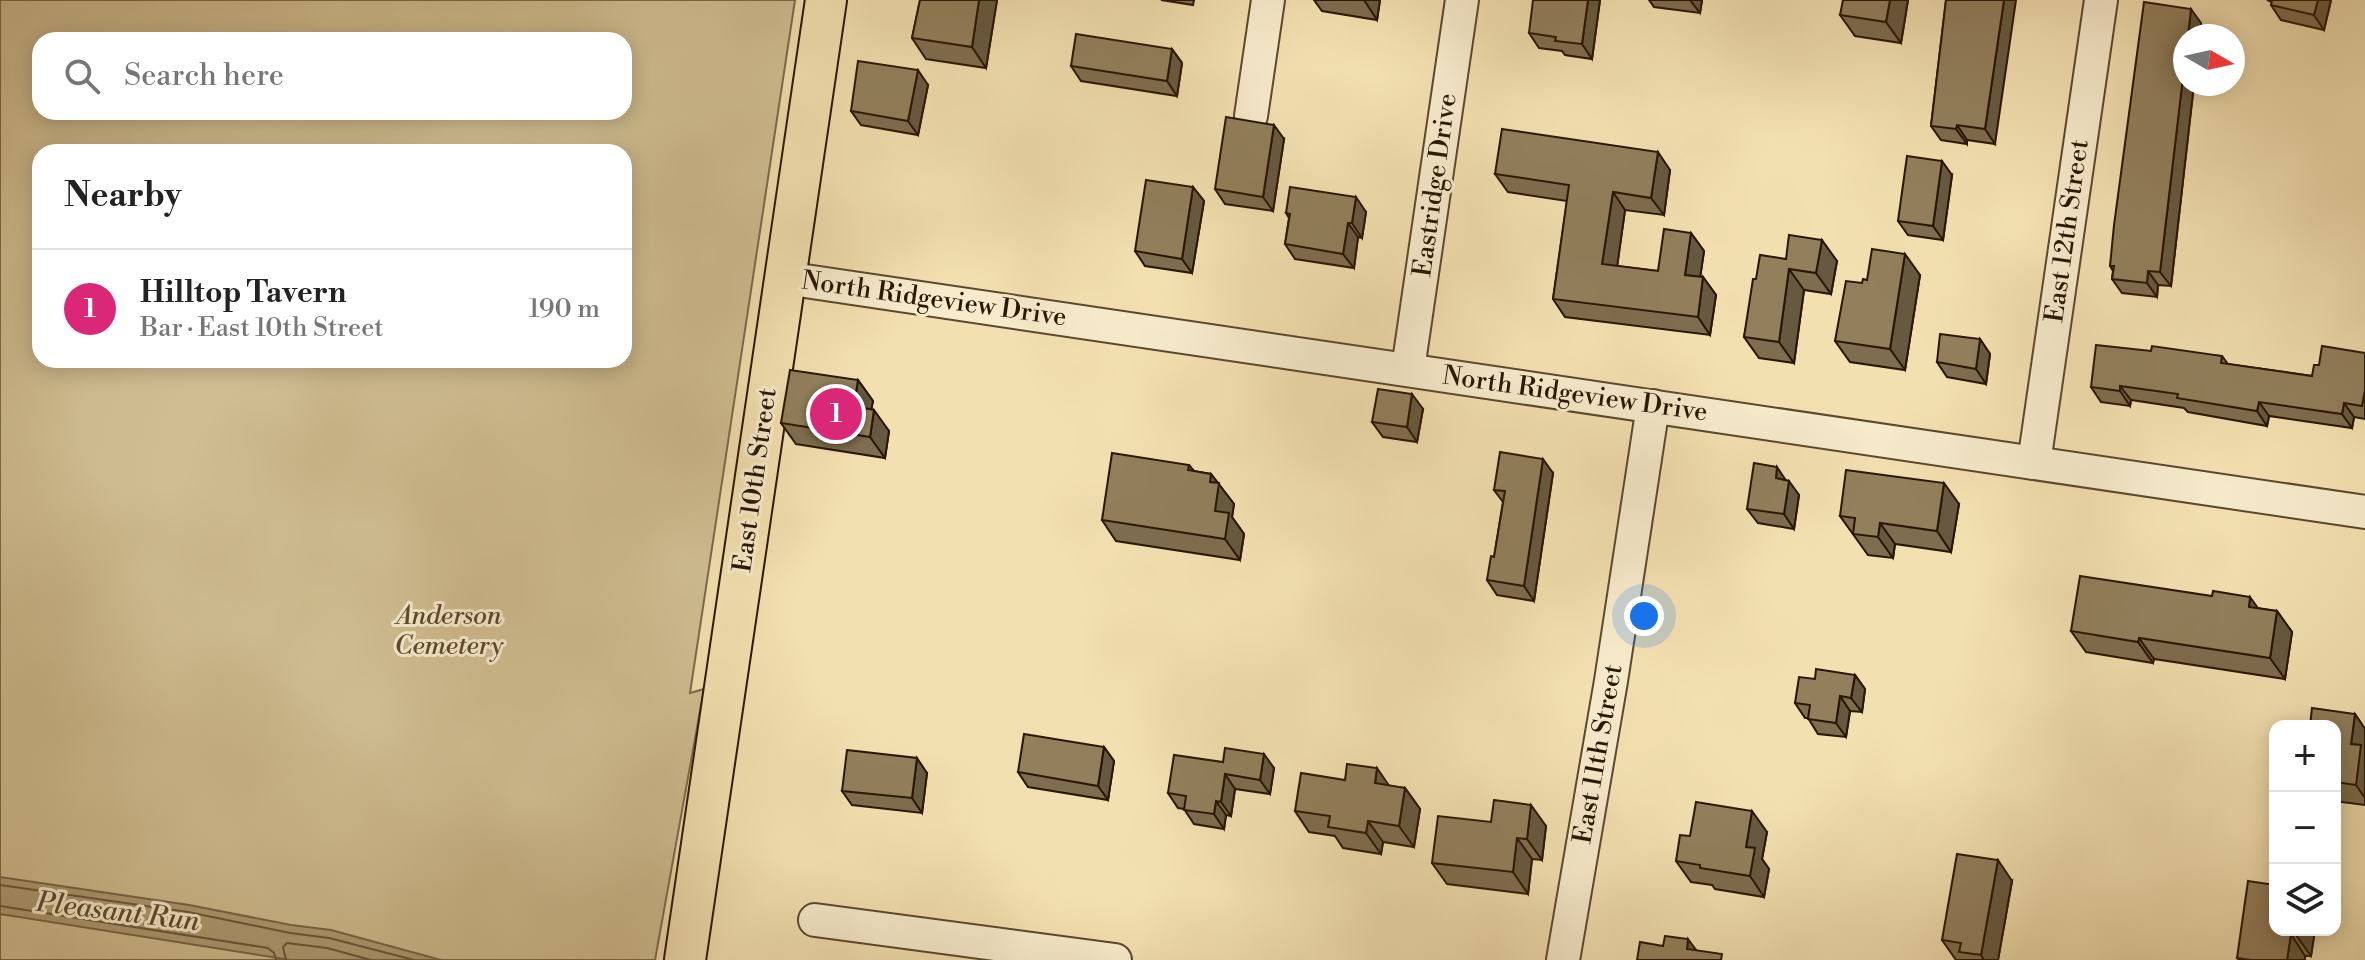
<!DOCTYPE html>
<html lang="en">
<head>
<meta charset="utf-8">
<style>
	body { margin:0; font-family:"Libre Bodoni",serif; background:#f2f2f2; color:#222 }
	.controls { position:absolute; right:24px; bottom:24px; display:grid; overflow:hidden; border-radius:16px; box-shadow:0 4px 20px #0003 }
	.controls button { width:72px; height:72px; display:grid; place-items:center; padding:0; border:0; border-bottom:2px solid #e0e0e0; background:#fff; color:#222; font:40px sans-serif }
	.compass { position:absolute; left:2173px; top:24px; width:72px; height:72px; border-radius:50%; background:#fff; box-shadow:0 4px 20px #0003; rotate:99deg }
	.you { position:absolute; left:1644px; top:616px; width:28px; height:28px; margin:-20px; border:6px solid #fff; border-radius:50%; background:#1a73e8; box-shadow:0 0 0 12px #1a73e833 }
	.badge { display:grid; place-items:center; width:52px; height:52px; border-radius:50%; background:#db2777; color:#fff; font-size:26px; font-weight:700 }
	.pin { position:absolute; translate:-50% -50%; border:4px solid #fff; box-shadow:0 2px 8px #0006 }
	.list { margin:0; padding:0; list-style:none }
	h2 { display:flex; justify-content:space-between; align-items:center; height:104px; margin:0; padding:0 32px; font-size:34px }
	h2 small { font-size:26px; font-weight:400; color:#767676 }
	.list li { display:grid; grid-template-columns:52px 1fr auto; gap:24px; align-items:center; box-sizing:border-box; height:120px; padding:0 32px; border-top:2px solid #e0e0e0 }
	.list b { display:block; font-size:30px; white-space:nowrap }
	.list p { margin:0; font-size:26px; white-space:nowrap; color:#767676 }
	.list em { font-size:26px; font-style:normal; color:#767676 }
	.icon { flex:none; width:44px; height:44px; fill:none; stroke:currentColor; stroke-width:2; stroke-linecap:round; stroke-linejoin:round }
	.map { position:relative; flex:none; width:2365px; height:960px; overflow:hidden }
	.search { position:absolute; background:#fff; box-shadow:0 4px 20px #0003; left:32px; top:32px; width:600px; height:88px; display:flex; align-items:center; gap:20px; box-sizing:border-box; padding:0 28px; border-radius:24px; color:#767676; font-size:30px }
	.panel { position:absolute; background:#fff; box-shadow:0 4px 20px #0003; left:32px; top:144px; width:600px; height:224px; border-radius:24px }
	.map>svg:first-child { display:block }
	.green { fill:#d0be92; stroke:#7c6a4a; stroke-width:2; fill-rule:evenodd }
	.water { fill:#ae9b74; stroke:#786646; stroke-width:2 }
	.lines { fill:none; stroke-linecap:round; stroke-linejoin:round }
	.shore { stroke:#6b583a; stroke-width:2 }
	.minor-casing { stroke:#5b482d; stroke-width:36 }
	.major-casing { stroke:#281601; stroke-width:44 }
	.minor { stroke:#f7ebcc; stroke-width:32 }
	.major { stroke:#f3e0b0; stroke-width:40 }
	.wall { fill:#7e6d4f; stroke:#281601; stroke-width:2 }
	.shaded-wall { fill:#665940; stroke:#281601; stroke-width:2 }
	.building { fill:#927f5c; stroke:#281601; stroke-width:2 }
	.labels { text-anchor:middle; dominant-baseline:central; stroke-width:6; stroke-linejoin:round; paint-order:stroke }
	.street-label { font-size:26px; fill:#281601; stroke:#f7ebcc }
	.park-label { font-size:26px; font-style:italic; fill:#5a482c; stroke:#f7ebcc }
	.water-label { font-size:28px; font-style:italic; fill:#5e4b2f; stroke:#f7ebcc }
</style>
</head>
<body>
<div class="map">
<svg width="2365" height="960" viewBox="0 0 2365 960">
	<rect width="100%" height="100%" fill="#f3e0b0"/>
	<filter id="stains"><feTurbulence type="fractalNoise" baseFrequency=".0025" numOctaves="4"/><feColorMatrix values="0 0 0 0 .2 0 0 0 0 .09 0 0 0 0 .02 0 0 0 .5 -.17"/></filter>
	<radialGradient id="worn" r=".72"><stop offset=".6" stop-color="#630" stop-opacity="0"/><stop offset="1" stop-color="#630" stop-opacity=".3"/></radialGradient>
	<path class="green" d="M0 0H795L690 693 704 689 655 960H0ZM40 40H624V112H40ZM40 152H624V360H40Z"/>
	<path class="water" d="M0 877 189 905 291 925 331 930 441 960H291L0 914Z"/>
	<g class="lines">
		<g class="shore">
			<path d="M0 885 188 912 290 933 329 938 414 960"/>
			<path d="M0 906 268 948 274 953 276 960"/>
			<path d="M286 960 283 947 287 943 327 948 371 960"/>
		</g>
		<defs>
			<g id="minor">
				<path d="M1251 116 1268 0"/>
				<path d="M785 278 2365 512"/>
				<path d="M1408 369 1462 0"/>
				<path d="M2034 463 2101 0"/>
				<path d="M815 920 1115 960"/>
				<path d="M1563 960 1611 681 1653 406"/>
			</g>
			<path id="major" d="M685 960 826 0"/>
		</defs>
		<use href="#minor" class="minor-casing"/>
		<use href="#major" class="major-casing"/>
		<use href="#minor" class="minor"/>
		<use href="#major" class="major"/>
	</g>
	<g class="wall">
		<path d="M920 0H997L986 68 926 59 912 38Z"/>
		<path d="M1161 0H1194L1193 5Z"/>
		<path d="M1314 0H1380L1377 20 1322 11Z"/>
		<path d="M1600 0 1592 59 1565 55 1562 51 1539 48 1529 33Z"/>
		<path d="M1649 0H1702L1700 13 1654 7Z"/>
		<path d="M1908 0 1901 43 1855 36 1840 15Z"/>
		<path d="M1946 0 1995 144 1967 140V144L1941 140 1931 126Z"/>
		<path d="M2267 0H2331L2324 30 2281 20 2271 5 2272 2Z"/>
		<path d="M2201 23 2171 286 2158 285 2157 297 2122 293 2112 279 2113 271 2110 266Z"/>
		<path d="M1172 49 1182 63 1177 96 1081 81 1071 66Z"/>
		<path d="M928 85 918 135 861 125 851 111Z"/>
		<path d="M1284 139 1273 211 1225 204 1215 189Z"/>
		<path d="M1670 170 1664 215 1625 210 1617 266 1658 271 1691 233 1704 251 1700 277H1703L1716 295 1710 335 1565 317 1553 299 1567 201 1508 192 1495 174Z"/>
		<path d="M1952 175 1943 240 1908 235 1898 221Z"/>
		<path d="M1193 187 1204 201 1192 273 1145 266 1135 251Z"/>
		<path d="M1366 212 1362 238 1358 237 1354 268 1295 259 1285 244 1289 218 1286 213Z"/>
		<path d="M1786 259 1837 261 1831 294 1804 290 1794 363 1759 358 1744 337 1756 279Z"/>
		<path d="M1920 275 1905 370 1850 362 1835 341 1867 280Z"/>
		<path d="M1980 339 1990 354 1986 384 1947 377 1937 362Z"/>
		<path d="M2151 351 2222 356 2228 364 2312 376 2319 365 2365 353V419L2354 417 2352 428 2269 416 2267 426 2188 412 2184 408 2131 400 2130 406 2101 402 2091 387Z"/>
		<path d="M858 380 873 401 871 409 889 431 885 458 796 444 781 423Z"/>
		<path d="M1423 409 1417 442 1383 437 1372 422Z"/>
		<path d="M1189 465 1194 471 1211 474 1234 504 1232 517 1244 534 1240 560 1116 541 1102 520Z"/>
		<path d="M1553 473 1534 601 1497 595 1487 580 1494 557 1503 502 1494 490Z"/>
		<path d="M1786 480 1799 495 1794 529 1758 523 1747 509Z"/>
		<path d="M1959 504 1951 552 1895 544 1893 558 1868 555 1840 516Z"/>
		<path d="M2257 608 2277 611 2292 632 2285 679 2154 659 2153 663 2086 652 2071 631Z"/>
		<path d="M1855 675 1865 689 1862 712 1850 711 1846 737 1818 734 1808 718H1805L1795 703 1815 679Z"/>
		<path d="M2355 714 2365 729V805L2335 801V726Z"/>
		<path d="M1104 747 1114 761 1108 800 1028 787 1018 772Z"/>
		<path d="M1223 762 1274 768 1270 794 1235 789 1231 816 1226 815 1224 829 1194 824 1184 809 1178 808 1168 793Z"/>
		<path d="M927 773 922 813 852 805 842 791Z"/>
		<path d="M1389 786 1405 788 1420 809 1414 847 1383 842 1381 854 1343 848 1335 836 1309 832 1295 811Z"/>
		<path d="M1491 822 1546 826 1542 860 1532 859 1528 894 1447 884 1432 863Z"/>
		<path d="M1767 832 1762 859 1769 869 1764 897 1715 889 1712 885 1691 882 1676 861 1690 836Z"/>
		<path d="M2012 881 1998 960H1956L1942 940Z"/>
		<path d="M2275 930H2315L2311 956H2305V960H2239L2237 958Z"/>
	</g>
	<g class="shaded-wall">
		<path d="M979 0H997L986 68 972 47Z"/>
		<path d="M1364 0H1380L1377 20Z"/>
		<path d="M1588 0H1600L1592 59 1582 44Z"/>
		<path d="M1690 0H1702L1700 13Z"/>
		<path d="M1890 0H1908L1901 43 1886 22Z"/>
		<path d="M2004 0H2016L1995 144 1985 129Z"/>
		<path d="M2318 0H2331L2324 30 2314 15Z"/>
		<path d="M2191 9 2201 23 2200 36H2188Z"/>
		<path d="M1172 49 1182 63 1177 96 1167 81Z"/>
		<path d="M2185 60V84H2194L2171 286 2160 272Z"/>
		<path d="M918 70 928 85 918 135 908 121Z"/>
		<path d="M1274 125 1284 139 1273 211 1263 197Z"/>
		<path d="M1957 125 1967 140V144L1956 129Z"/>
		<path d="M1658 152 1670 170 1664 215 1651 198Z"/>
		<path d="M1942 161 1952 175 1943 240 1933 226Z"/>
		<path d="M1193 187 1204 201 1192 273 1182 259Z"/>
		<path d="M1613 192 1625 210 1615 282 1602 264Z"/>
		<path d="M1356 197 1366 212 1362 238 1352 223Z"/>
		<path d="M1348 223 1358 237 1354 268 1343 254Z"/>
		<path d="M1691 233 1704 251 1698 293 1685 275Z"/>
		<path d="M1822 240 1837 261 1831 294 1816 273Z"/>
		<path d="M1905 254 1920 275 1905 370 1890 349Z"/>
		<path d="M1789 269 1804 290 1794 363 1779 342Z"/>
		<path d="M2148 271 2158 285 2157 297 2147 283Z"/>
		<path d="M1703 277 1716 295 1710 335 1698 317Z"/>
		<path d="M1980 339 1990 354 1986 384 1976 369Z"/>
		<path d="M858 380 873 401 868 427 854 406Z"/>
		<path d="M2120 386 2131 400 2130 406 2120 391Z"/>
		<path d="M1412 394 1423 409 1417 442 1407 427Z"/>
		<path d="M2259 402 2269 416 2267 426 2257 411Z"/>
		<path d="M2344 403 2354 417 2352 428 2342 414Z"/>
		<path d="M874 410 889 431 885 458 870 437Z"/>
		<path d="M1543 459 1553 473 1534 601 1524 586Z"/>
		<path d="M1777 467 1787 482 1776 478Z"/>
		<path d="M1211 474 1234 504 1232 517 1244 534 1240 560 1225 539 1215 511 1210 482Z"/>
		<path d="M1789 481 1799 495 1794 529 1784 514Z"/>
		<path d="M1944 483 1959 504 1951 552 1937 531Z"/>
		<path d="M1880 523 1895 544 1893 558 1878 537Z"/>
		<path d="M2250 597 2265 618 2249 607Z"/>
		<path d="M2277 611 2292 632 2285 679 2270 658Z"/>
		<path d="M2139 638 2154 659 2153 663 2138 642Z"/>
		<path d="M1855 675 1865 689 1862 712 1851 698Z"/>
		<path d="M1840 696 1850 711 1846 737 1836 723Z"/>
		<path d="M2355 714 2365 729V798L2356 785 2351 744Z"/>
		<path d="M1104 747 1114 761 1108 800 1098 786Z"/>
		<path d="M1264 754 1274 768 1270 794 1260 780Z"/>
		<path d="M917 758 927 773 922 813 912 798Z"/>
		<path d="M1377 768 1392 790 1375 783Z"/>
		<path d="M1225 774 1235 789 1231 816 1221 802Z"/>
		<path d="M1405 788 1420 809 1414 847 1399 826Z"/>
		<path d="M1216 801 1226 815 1224 829 1214 814Z"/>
		<path d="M1531 805 1546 826 1542 860 1527 839Z"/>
		<path d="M1752 811 1767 832 1762 859 1769 869 1764 897 1750 876 1746 847Z"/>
		<path d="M1368 821 1383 842 1381 854 1366 833Z"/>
		<path d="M1517 838 1532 859 1528 894 1513 872Z"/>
		<path d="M1998 860 2012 881 1998 960H1984L1981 955Z"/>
		<path d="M2297 930H2315L2311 956 2296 935Z"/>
		<path d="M2291 934 2305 956V960H2287Z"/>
		<path d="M1688 939 1699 954 1687 949Z"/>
	</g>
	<g class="building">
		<path d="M920 0H979L972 47 912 38Z"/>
		<path d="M1533 0H1588L1582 44 1555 41 1556 37 1529 33Z"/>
		<path d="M1843 0H1890L1886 22 1840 15Z"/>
		<path d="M1946 0H2004L1985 129 1957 125 1956 129 1931 126Z"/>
		<path d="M2272 0H2318L2314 15 2271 5Z"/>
		<path d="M2144 2 2191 9 2188 36H2185V60L2160 272 2148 271 2147 283 2112 279 2114 266H2110L2114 225Z"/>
		<path d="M1076 34 1172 49 1167 81 1071 66Z"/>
		<path d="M858 61 918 70 908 121 851 111Z"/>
		<path d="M1226 117 1274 125 1263 197 1215 189Z"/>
		<path d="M1502 129 1658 152 1651 198 1613 192 1602 264 1658 271 1664 229 1691 233 1685 275 1703 277 1698 317 1553 299 1569 185 1495 174Z"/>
		<path d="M1907 156 1942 161 1933 226 1898 221Z"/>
		<path d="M1146 180 1193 187 1182 259 1135 251Z"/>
		<path d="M1290 187 1356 197 1352 223H1348L1343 254 1285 244 1290 214 1286 213Z"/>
		<path d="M1789 235 1822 240 1816 273 1789 269 1779 342 1744 337 1753 279H1756L1760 255 1786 259Z"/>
		<path d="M1872 249 1905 254 1890 349 1835 341 1846 281 1862 283 1863 279 1867 280Z"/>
		<path d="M1940 334 1980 339 1976 369 1937 362Z"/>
		<path d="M2096 345 2151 351 2152 346 2222 356 2221 363 2312 376 2314 365H2319L2322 346 2365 353V390L2362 406 2344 403 2342 414 2259 402 2257 411 2177 398 2178 394 2120 386V391L2091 387Z"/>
		<path d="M790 370 858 380 854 406 874 410 870 437 781 423Z"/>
		<path d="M1378 389 1412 394 1407 427 1372 422Z"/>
		<path d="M1500 452 1543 459 1524 586 1487 580 1491 556 1494 557 1505 491 1494 490Z"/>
		<path d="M1112 453 1189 465 1188 470 1211 474 1210 482 1219 483 1215 511 1229 513 1225 539 1102 520Z"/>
		<path d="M1754 463 1777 467 1776 478 1789 481 1784 514 1747 509Z"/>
		<path d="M1846 470 1944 483 1937 531 1880 523 1878 537 1853 534 1855 518 1840 516Z"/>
		<path d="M2080 576 2212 596 2213 591 2250 597 2249 607 2277 611 2270 658 2139 638 2138 642 2071 631Z"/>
		<path d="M1816 669 1855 675 1851 698 1840 696 1836 723 1808 719 1810 705 1795 703 1799 677 1815 679Z"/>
		<path d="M2312 708 2355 714 2351 744 2361 745 2356 785 2335 782V726H2310Z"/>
		<path d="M1024 734 1104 747 1098 786 1018 772Z"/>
		<path d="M1225 748 1264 754 1260 780 1225 774 1221 802 1216 801 1214 814 1184 810 1186 796 1168 793 1174 755 1223 762Z"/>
		<path d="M847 750 917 758 912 798 842 791Z"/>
		<path d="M1347 764 1377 768 1375 783 1405 788 1399 826 1368 821 1366 833 1328 827 1330 816 1295 811 1301 773 1345 780Z"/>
		<path d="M1494 800 1531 805 1527 839 1517 838 1513 872 1432 863 1438 816 1491 822Z"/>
		<path d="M1696 802 1752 811 1746 847 1755 848 1750 876 1700 868V865L1676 861 1680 835 1690 836Z"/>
		<path d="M1957 854 1998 860 1981 955 1959 952 1961 943 1942 940Z"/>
		<path d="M2248 881 2275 885V930H2297L2296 935 2291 934 2287 960H2251L2237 958Z"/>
		<path d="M1665 936 1688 939 1687 949 1722 954 1721 960H1637L1640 942 1663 946Z"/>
	</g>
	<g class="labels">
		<g class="street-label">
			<text transform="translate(1435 185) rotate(-82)">Eastridge Drive</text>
			<text transform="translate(2067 231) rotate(-82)">East 12th Street</text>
			<text transform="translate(934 299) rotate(8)">North Ridgeview Drive</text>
			<text transform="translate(1575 394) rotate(8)">North Ridgeview Drive</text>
			<text transform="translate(755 480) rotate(-82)">East 10th Street</text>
			<text transform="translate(1598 754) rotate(-80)">East 11th Street</text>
		</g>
		<g class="park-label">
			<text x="449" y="616">Anderson<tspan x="449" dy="30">Cemetery</tspan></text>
		</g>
		<g class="water-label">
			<text transform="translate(118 912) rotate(7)">Pleasant Run</text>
		</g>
	</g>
	<rect width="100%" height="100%" filter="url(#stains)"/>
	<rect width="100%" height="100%" fill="url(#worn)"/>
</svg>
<div class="controls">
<button>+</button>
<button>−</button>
<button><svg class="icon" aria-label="layers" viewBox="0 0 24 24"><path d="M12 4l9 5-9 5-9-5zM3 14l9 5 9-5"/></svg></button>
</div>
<svg class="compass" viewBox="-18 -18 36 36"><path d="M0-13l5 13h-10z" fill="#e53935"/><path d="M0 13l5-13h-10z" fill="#767676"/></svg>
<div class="you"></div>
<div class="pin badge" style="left:836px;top:414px">1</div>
<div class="search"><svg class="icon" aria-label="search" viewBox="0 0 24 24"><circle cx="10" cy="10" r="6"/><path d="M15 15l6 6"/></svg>Search here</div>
<section class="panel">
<h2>Nearby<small></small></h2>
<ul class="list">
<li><span class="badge">1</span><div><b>Hilltop Tavern</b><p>Bar · East 10th Street</p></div><em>190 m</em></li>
</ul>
</section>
</div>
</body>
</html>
